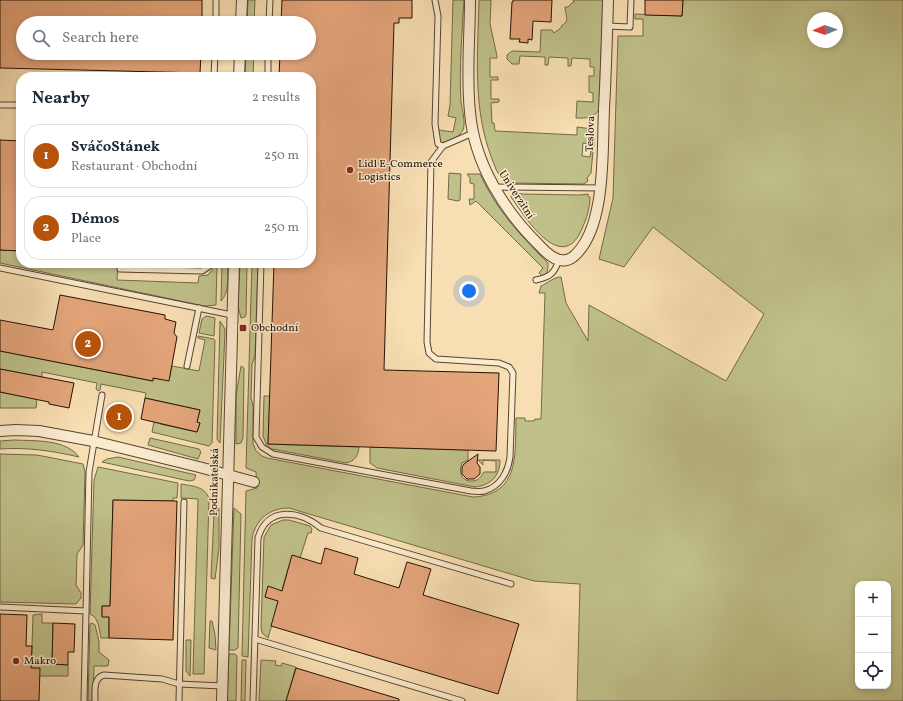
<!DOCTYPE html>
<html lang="en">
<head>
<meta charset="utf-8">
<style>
	body { margin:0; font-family:Vollkorn,serif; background:#f2f2f3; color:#1f2937 }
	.controls { position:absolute; right:12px; bottom:12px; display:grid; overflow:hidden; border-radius:8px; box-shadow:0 2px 6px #0003 }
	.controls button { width:36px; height:36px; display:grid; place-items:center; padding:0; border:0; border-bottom:1px solid #e0e1e3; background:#fff; color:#1f2937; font:20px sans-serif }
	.compass { position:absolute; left:807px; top:12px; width:36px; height:36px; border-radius:50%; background:#fff; box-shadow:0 2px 6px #0003; rotate:268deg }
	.you { position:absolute; left:469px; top:291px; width:14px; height:14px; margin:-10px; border:3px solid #fff; border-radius:50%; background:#1a73e8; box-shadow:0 0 0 6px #1a73e833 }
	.badge { display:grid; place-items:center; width:26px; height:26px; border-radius:50%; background:#b45309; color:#fff; font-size:13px; font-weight:700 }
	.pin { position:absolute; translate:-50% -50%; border:2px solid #fff; box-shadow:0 1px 4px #0006 }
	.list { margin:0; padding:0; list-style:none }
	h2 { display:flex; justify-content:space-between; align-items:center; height:52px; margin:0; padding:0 16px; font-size:17px }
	h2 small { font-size:13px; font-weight:400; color:#747a83 }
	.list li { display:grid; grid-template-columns:26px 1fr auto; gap:12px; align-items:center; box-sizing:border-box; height:64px; margin:0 8px 8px; padding:0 8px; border:1px solid #e0e1e3; border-radius:16px }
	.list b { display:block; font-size:15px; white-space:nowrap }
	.list p { margin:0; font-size:13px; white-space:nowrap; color:#747a83 }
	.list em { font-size:13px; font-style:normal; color:#747a83 }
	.icon { flex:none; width:22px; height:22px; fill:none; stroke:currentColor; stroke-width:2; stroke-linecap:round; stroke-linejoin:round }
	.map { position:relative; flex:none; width:903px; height:701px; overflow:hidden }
	.search { position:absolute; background:#fff; box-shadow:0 2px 6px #0003; left:16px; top:16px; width:300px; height:44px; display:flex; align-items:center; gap:10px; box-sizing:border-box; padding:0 14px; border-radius:22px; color:#747a83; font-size:15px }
	.panel { position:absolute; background:#fff; box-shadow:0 2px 6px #0003; left:16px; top:72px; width:300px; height:196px; border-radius:16px }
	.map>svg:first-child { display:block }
	.green { fill:#c0c18a; stroke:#726948; fill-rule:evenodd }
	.building { fill:#e5a57b; stroke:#231105 }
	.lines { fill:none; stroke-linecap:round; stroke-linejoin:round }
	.lane-casing { stroke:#584430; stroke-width:7 }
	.street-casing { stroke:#584430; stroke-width:12 }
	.lane { stroke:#faeace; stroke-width:5 }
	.street { stroke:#faeace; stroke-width:10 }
	.poi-dot { fill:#8f2418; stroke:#faeace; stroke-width:1.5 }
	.labels { text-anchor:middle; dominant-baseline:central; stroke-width:3; stroke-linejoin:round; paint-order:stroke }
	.street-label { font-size:11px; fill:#231105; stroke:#faeace }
	.poi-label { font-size:11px; fill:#231105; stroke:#faeace; text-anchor:start }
</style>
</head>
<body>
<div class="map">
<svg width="903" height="701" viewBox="0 0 903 701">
	<rect width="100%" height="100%" fill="#f8dfb3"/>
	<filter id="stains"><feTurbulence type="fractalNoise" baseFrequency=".005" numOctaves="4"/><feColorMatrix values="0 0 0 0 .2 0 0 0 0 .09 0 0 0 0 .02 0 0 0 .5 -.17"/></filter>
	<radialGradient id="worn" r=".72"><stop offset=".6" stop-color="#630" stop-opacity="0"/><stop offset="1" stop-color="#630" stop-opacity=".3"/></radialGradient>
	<g class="green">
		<path d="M248 0H255L254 23H247Z"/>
		<path d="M453 0H464C462 34 459 68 461 102 462 110 466 122 463 130 459 138 448 142 440 143L437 132 439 130 453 132 456 118 448 116 450 105Z"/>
		<path d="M479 0H491L490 24 497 56V58H490V77H498V80H491V99H499V102L491 103 492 123H494L495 131 577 135V127L592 129 594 132V147L591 149V144L583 143 582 156 590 157 591 151H593L591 173 587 178 588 181 584 184 510 183V180C498 179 496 169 492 159 472 107 478 54 479 0Z"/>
		<path d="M573 0H603L599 110C592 119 586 118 576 118L577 101 593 102V93L589 92V76H594V67H590V59L572 58 571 66H568V58L549 57 548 65H545V57L520 56 519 64H512L507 59V55L512 51 540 52 541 30H552L554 33 562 27 561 26C571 21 565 15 565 7H568L571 4 574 2Z"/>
		<path d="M683 0H903V701H577L580 584 534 581 289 508C269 508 255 520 252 539L248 657 242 656 246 491 257 488 256 472 246 468 252 263H258L255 356 252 364 251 398 253 406V444L256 451 262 456 267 458 473 497C520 495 515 453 516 418H525V421H534L535 419H541L545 293H539L541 286C548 283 554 277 561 277L566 303 588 341 589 305 726 381 764 314 653 227 624 267 599 259 613 198 618 36H643V19H635V14L682 16ZM813 18H837V42H813ZM858 584H888V686H858Z"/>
		<path d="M246 53H254L253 77H245Z"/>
		<path d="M449 173 461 174 460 200 458 201 448 199Z"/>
		<path d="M467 174H480C497 211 520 235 548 263 548 269 548 274 542 276L539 273 543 268 476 201 470 205 469 199H474V184L470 183V178Z"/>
		<path d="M512 192 522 194 580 195 588 194V196L590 197C590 210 585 223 579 235 558 271 523 214 511 197Z"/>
		<path d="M0 250 21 251V263H118L117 280 198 283 199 276 208 275 212 270V263H217L216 305 204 306 0 263Z"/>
		<path d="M222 263H228V264C227 276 230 292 221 301Z"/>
		<path d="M240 263H247L246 315 245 317 241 318 238 306Z"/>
		<path d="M206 316 215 318 214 336 199 333 202 319Z"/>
		<path d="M220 321 225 329V332L220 443 217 439Z"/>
		<path d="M198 336 214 339 215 341 212 443 209 446 152 432 154 422 160 423V424L197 432 200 423 197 422 200 410 145 398 146 393 101 384 100 390 98 391 96 389 97 383 42 372V377L0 369V351L152 381 153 378 169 380 172 366 199 371 205 340 198 338Z"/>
		<path d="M241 366 244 368 243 438 241 443 236 444V396Z"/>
		<path d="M0 392 37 399 36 408H0Z"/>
		<path d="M264 396H270L268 444 359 447C358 456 355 461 346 463L272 449 267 446 263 436Z"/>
		<path d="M150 438 199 449 201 452 198 459 148 445Z"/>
		<path d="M14 440C35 441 66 439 79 457 53 451 27 447 0 449V441Z"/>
		<path d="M370 447 468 450V460L462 463C459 471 460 480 470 481 473 481 474 481 477 480 480 478 482 475 484 472H496V461L483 460V465L478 460H500C500 476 491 485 475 487L377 468 370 463Z"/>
		<path d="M0 454 37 455 83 464 85 472 83 545 77 554 76 585 81 593V598L76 604 0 602Z"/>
		<path d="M118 457 196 475 194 480 189 481 102 462 107 459Z"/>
		<path d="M98 467 178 483 177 498H173V501L113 500 110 606H102V616L109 617V638H101C99 629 99 618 90 614L94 480Z"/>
		<path d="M181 484C192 486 205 486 209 499L204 674H193L198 499 181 498Z"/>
		<path d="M219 508V548L215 579 211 578 214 514Z"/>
		<path d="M234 508 241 514 238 648 235 650H229Z"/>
		<path d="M283 520H289L310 526 312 529 311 533H308L300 558 292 556 268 638 262 633 261 627 264 537 271 525Z"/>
		<path d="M42 614V623H53L52 664 68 665V676H31L33 615Z"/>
		<path d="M210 621H212L215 635 216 650 209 648Z"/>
		<path d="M92 623 95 625 99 641V652L109 660 108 666H94L93 701H88L90 624Z"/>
		<path d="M186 640H191L190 676 186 671Z"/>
		<path d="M229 654H235L237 656 236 701H227Z"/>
		<path d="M242 660H246L245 701H241Z"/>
		<path d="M261 660 276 661 275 665 281 666 282 663 296 667 286 701H259Z"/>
	</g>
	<g class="building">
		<path d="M0 0H202V23H23V53H201L200 73 0 68Z"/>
		<path d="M282 0H412V18H399V23H394L384 370 499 373 496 451 268 444 274 263H311V77H279L280 53H309V23H281Z"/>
		<path d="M513 0H552L551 22 533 21 532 40 528 39V43L519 42 520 39H510L512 2H513Z"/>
		<path d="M645 0H683L682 16 645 15Z"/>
		<path d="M0 140 21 141V251L0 250Z"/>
		<path d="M60 295 165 315V319L176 322 174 333 177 337 169 381 153 378V381L0 351V320L53 330Z"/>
		<path d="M0 369 74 383 69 408 49 404V402L0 392Z"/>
		<path d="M145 398 200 410 197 422 200 423 197 432 141 419Z"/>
		<path d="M478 454 477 463 480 467V474L474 479H467L462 474V467L464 464Z"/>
		<path d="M113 500 177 501 173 640 109 638V617H102V606H110Z"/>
		<path d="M325 548 358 558 354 574 399 588 407 562 431 569 423 595 519 624 498 694 271 626 278 601 265 597 268 586 282 591 292 555 321 564Z"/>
		<path d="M0 614 27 615 26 646H32L31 668H40L39 701H0Z"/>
		<path d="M53 623 75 624 74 652H68V665L52 664Z"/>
		<path d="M296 668 399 699V701H286Z"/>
	</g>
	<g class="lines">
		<defs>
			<g id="lane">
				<path d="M435 0 438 16 435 124 438 144 443 146"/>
				<path d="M216 23V0"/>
				<path d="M269 23 270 0"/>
				<path d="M607 26 630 27 631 0"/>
				<path d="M214 77 215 53"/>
				<path d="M268 77V53"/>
				<path d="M0 105H21"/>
				<path d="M495 187 601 188"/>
				<path d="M261 263 256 437 262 447 273 454 471 491C475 491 480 492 484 491 500 487 508 472 510 457L513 373 509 367 499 363 436 359 429 353 427 342 431 162 443 146 473 133"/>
				<path d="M0 268 232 315"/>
				<path d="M120 269 202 271 208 267V263"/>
				<path d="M536 280C550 277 554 274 559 260"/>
				<path d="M187 366 199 308"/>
				<path d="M0 607 86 611 89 472 102 395"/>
				<path d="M255 639 462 701"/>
				<path d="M84 701 86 611"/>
				<path d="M95 701C95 691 93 678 104 675L162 679 179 684 222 686"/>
				<path d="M179 701 184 502"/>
				<path d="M253 701 258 538C267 506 300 510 321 528L511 584"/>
			</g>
			<g id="street">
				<path d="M470 0C470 37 466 75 470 112 474 163 504 211 540 246 548 255 561 266 573 257 607 229 602 149 604 109 606 73 607 36 608 0"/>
				<path d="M241 23 242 0"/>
				<path d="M239 77 240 53"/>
				<path d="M0 431 16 430 39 431 93 441 199 467 254 482"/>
				<path d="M222 701 234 263"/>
			</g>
		</defs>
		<use href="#lane" class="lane-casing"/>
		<use href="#street" class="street-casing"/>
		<use href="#lane" class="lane"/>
		<use href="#street" class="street"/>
	</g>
	<g class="poi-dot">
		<circle cx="350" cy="170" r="4"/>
		<rect x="239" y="324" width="8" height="8" rx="2"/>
		<circle cx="16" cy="661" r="4"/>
	</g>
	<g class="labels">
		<g class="street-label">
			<text transform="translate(591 134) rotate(-88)">Teslova</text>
			<text transform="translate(516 195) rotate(57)">Univerzitní</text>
			<text transform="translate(215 482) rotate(-89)">Podnikatelská</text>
		</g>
		<g class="poi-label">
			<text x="358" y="164">Lidl E-Commerce<tspan x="358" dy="13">Logistics</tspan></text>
			<text x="251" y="328">Obchodní</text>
			<text x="24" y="661">Makro</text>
		</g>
	</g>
	<rect width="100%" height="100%" filter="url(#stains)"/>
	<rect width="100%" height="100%" fill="url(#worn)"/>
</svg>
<div class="controls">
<button>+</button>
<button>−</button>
<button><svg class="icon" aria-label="locate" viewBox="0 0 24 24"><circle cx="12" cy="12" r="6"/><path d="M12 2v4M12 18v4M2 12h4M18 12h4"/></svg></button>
</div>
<svg class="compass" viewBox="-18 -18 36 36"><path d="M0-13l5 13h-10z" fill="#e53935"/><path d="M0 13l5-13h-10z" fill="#747a83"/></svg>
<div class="you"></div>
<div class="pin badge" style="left:119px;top:417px">1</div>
<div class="pin badge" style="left:88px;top:344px">2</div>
<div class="search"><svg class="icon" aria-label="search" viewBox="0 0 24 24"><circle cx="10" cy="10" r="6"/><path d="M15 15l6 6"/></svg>Search here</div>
<section class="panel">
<h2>Nearby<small>2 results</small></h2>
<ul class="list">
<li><span class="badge">1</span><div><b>SváčoStánek</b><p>Restaurant · Obchodní</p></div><em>250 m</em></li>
<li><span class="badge">2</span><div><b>Démos</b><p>Place</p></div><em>250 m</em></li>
</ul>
</section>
</div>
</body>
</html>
